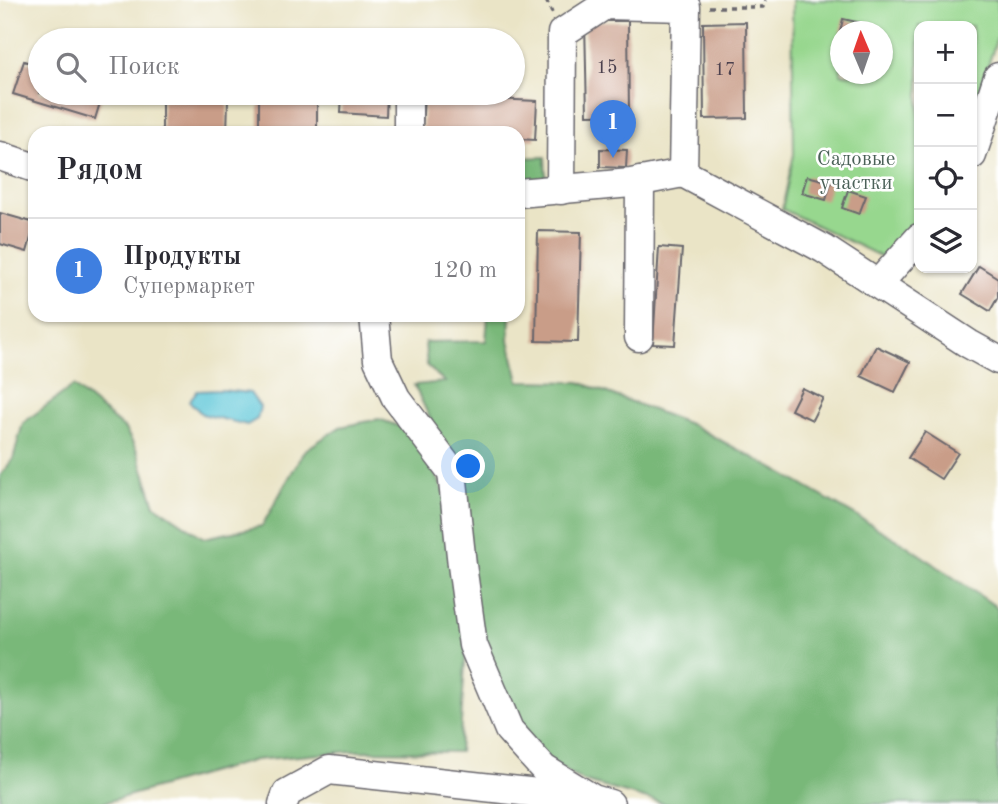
<!DOCTYPE html>
<html lang="ru">
<head>
<meta charset="utf-8">
<style>
	body { margin:0; font-family:"Old Standard TT",serif; background:#f7f7f7; color:#2b2b33 }
	.controls { position:absolute; right:21px; top:21px; display:grid; overflow:hidden; border-radius:14px; box-shadow:0 2px 5px #0004 }
	.controls button { width:63px; height:63px; display:grid; place-items:center; padding:0; border:0; border-bottom:2px solid #e1e1e2; background:#fff; color:#2b2b33; font:35px sans-serif }
	.compass { position:absolute; left:830px; top:21px; width:63px; height:63px; border-radius:50%; background:#fff; box-shadow:0 2px 5px #0004; rotate:358deg }
	.you { position:absolute; left:469px; top:467px; width:24px; height:24px; margin:-18px; border:5px solid #fff; border-radius:50%; background:#1a73e8; box-shadow:0 0 0 10px #1a73e833 }
	.badge { display:grid; place-items:center; width:46px; height:46px; border-radius:50%; background:#b5179e; color:#fff; font-size:23px; font-weight:700 }
	.pin { position:absolute; translate:-50% -58px; filter:drop-shadow(0 2px 4px #0008) }
	.pin::after { content:''; position:absolute; top:37px; width:24px; height:21px; background:inherit; clip-path:polygon(0 0,100% 0,50% 100%) }
	.list { margin:0; padding:0; list-style:none }
	h2 { display:flex; justify-content:space-between; align-items:center; height:91px; margin:0; padding:0 28px; font-size:30px }
	h2 small { font-size:23px; font-weight:400; color:#7c7c81 }
	.list li { display:grid; grid-template-columns:46px 1fr auto; gap:21px; align-items:center; box-sizing:border-box; height:105px; padding:0 28px; border-top:2px solid #e1e1e2 }
	.list b { display:block; font-size:26px; white-space:nowrap }
	.list p { margin:0; font-size:23px; white-space:nowrap; color:#7c7c81 }
	.list em { font-size:23px; font-style:normal; color:#7c7c81 }
	.icon { flex:none; width:38px; height:38px; fill:none; stroke:currentColor; stroke-width:2; stroke-linecap:round; stroke-linejoin:round }
	.map { position:relative; flex:none; width:998px; height:804px; overflow:hidden }
	.search { position:absolute; background:#fff; box-shadow:0 2px 5px #0004; left:28px; top:28px; width:497px; height:77px; display:flex; align-items:center; gap:18px; box-sizing:border-box; padding:0 24px; border-radius:38px; color:#7c7c81; font-size:26px }
	.panel { position:absolute; background:#fff; box-shadow:0 2px 5px #0004; left:28px; top:126px; width:497px; height:196px; border-radius:21px }
	.map>svg:first-child { display:block }
	.green { fill:#97d78e; stroke:#5c7c64; stroke-width:2; fill-rule:evenodd }
	.forest { fill:#79b879; stroke:#4e6d5a; stroke-width:2 }
	.water { fill:#5cc6d7; stroke:#3f7489; stroke-width:2 }
	.building { fill:#c99d88 }
	.lines { fill:none; stroke-linecap:round; stroke-linejoin:round }
	.minor-casing { stroke:#68666c; stroke-width:31 }
	.path { stroke:#68666c; stroke-width:3.5; stroke-dasharray:5 5; stroke-linecap:butt }
	.minor { stroke:#fff; stroke-width:28 }
	.labels { text-anchor:middle; dominant-baseline:central; stroke-width:5; stroke-linejoin:round; paint-order:stroke }
	.number-label { font-size:18px; fill:#4c414e }
	.park-label { font-size:21px; fill:#4b6158; stroke:#fff }
</style>
</head>
<body>
<div class="map">
<svg width="998" height="804" viewBox="0 0 998 804">
	<rect width="100%" height="100%" fill="#fff"/>
	<filter id="ink" filterUnits="userSpaceOnUse"><feTurbulence type="fractalNoise" baseFrequency=".0143" numOctaves="2"/><feDisplacementMap in="SourceGraphic" scale="14" xChannelSelector="R" yChannelSelector="G"/><feConvolveMatrix kernelMatrix="1 2 1 2 8 2 1 2 1" color-interpolation-filters="sRGB"/></filter>
	<filter id="wash" filterUnits="userSpaceOnUse"><feTurbulence type="fractalNoise" baseFrequency=".00686" numOctaves="4" result="noise"/><feDisplacementMap in="SourceGraphic" scale="28" xChannelSelector="R" yChannelSelector="G"/><feGaussianBlur stdDeviation="1.57" result="paint"/><feColorMatrix in="noise" values="0 0 0 0 0 0 0 0 0 0 0 0 0 0 0 0 0 1.4 0 .05"/><feComposite in="paint" operator="in"/></filter>
	<g filter="url(#wash)">
		<rect width="100%" height="100%" fill="#eae4c6"/>
		<path class="green" d="M792 0H998V34L972 116V26H919V223L884 258 782 209 794 154ZM841 32H883V74H841Z"/>
		<g class="forest">
			<path d="M545 157 546 181 518 183V158Z"/>
			<path d="M488 315H510L509 340 519 381 579 382 692 425 780 472 903 543 998 608V804H665L583 781 550 762 515 726 482 644 439 437 414 385 445 382 427 366 425 342 486 341Z"/>
			<path d="M73 386 125 429 137 451 155 505 204 538 262 526 304 451 340 427 379 419 401 427 419 442 445 493 466 649 459 752 354 751 255 760 99 804H0V476L13 459 23 423Z"/>
		</g>
		<path class="water" d="M220 390 250 393 260 407 257 419 247 425 202 414 189 401 197 391Z"/>
		<g id="blocks">
			<g class="building">
				<path d="M843 19 866 24 865 32H840Z"/>
				<path d="M585 21H628L629 114 587 115Z"/>
				<path d="M746 22 747 118 704 119 703 23Z"/>
				<path d="M24 61 40 66V93H103L95 119 13 94Z"/>
				<path d="M342 93H387L386 116 341 113Z"/>
				<path d="M424 96 537 101 535 140 518 139V133H422Z"/>
				<rect x="259" y="97" width="58" height="34"/>
				<path d="M162 100H228L227 133H162Z"/>
				<path d="M600 149 627 150 626 168 600 167Z"/>
				<path d="M807 176 831 182 826 200 802 193Z"/>
				<path d="M848 190 866 196 859 214 842 208Z"/>
				<path d="M0 213 35 223 27 252 0 244Z"/>
				<path d="M538 231 581 232 578 342 536 341Z"/>
				<path d="M659 247 682 249 675 345 653 344Z"/>
				<path d="M979 266 998 278V297L990 311 962 294Z"/>
				<path d="M876 346 910 362 895 392 861 376Z"/>
				<path d="M802 388 823 398 812 420 791 410Z"/>
				<path d="M925 432 958 453 941 479 908 458Z"/>
			</g>
		</g>
	</g>
	<g filter="url(#ink)">
		<use href="#blocks" fill-opacity="0" stroke="#68666c" stroke-width="2"/>
		<g class="lines">
			<defs>
				<g id="minor">
					<path d="M408 133V97"/>
					<path d="M972 155 998 77"/>
					<path d="M0 156 35 168"/>
					<path d="M683 173 824 249 969 344 998 360"/>
					<path d="M561 190 562 33 605 5 686 7 683 173"/>
					<path d="M518 193 631 183 683 173"/>
					<path d="M878 284 919 238"/>
					<path d="M374 315 378 360 396 398 452 472 462 565 473 645 509 730 544 769 593 799 610 804"/>
					<path d="M639 337 640 181"/>
					<path d="M283 804 287 793 329 770 584 798"/>
				</g>
			</defs>
			<use href="#minor" class="minor-casing"/>
			<g class="path">
				<path d="M546 0 552 13"/>
				<path d="M709 7H763L765 0"/>
			</g>
			<use href="#minor" class="minor"/>
		</g>
	</g>
	<g class="labels">
		<g class="number-label">
			<text x="607" y="68">15</text>
			<text x="725" y="70">17</text>
		</g>
		<g class="park-label">
			<text x="856" y="159">Садовые<tspan x="856" dy="24">участки</tspan></text>
		</g>
	</g>
</svg>
<div class="controls">
<button>+</button>
<button>−</button>
<button><svg class="icon" aria-label="locate" viewBox="0 0 24 24"><circle cx="12" cy="12" r="6"/><path d="M12 2v4M12 18v4M2 12h4M18 12h4"/></svg></button>
<button><svg class="icon" aria-label="layers" viewBox="0 0 24 24"><path d="M12 4l9 5-9 5-9-5zM3 14l9 5 9-5"/></svg></button>
</div>
<svg class="compass" viewBox="-18 -18 36 36"><path d="M0-13l5 13h-10z" fill="#e53935"/><path d="M0 13l5-13h-10z" fill="#7c7c81"/></svg>
<div class="you"></div>
<div class="pin badge" style="left:613px;top:158px;background:#3f7fe0">1</div>
<div class="search"><svg class="icon" aria-label="search" viewBox="0 0 24 24"><circle cx="10" cy="10" r="6"/><path d="M15 15l6 6"/></svg>Поиск</div>
<section class="panel">
<h2>Рядом<small></small></h2>
<ul class="list">
<li><span class="badge" style="background:#3f7fe0">1</span><div><b>Продукты</b><p>Супермаркет</p></div><em>120 m</em></li>
</ul>
</section>
</div>
</body>
</html>
